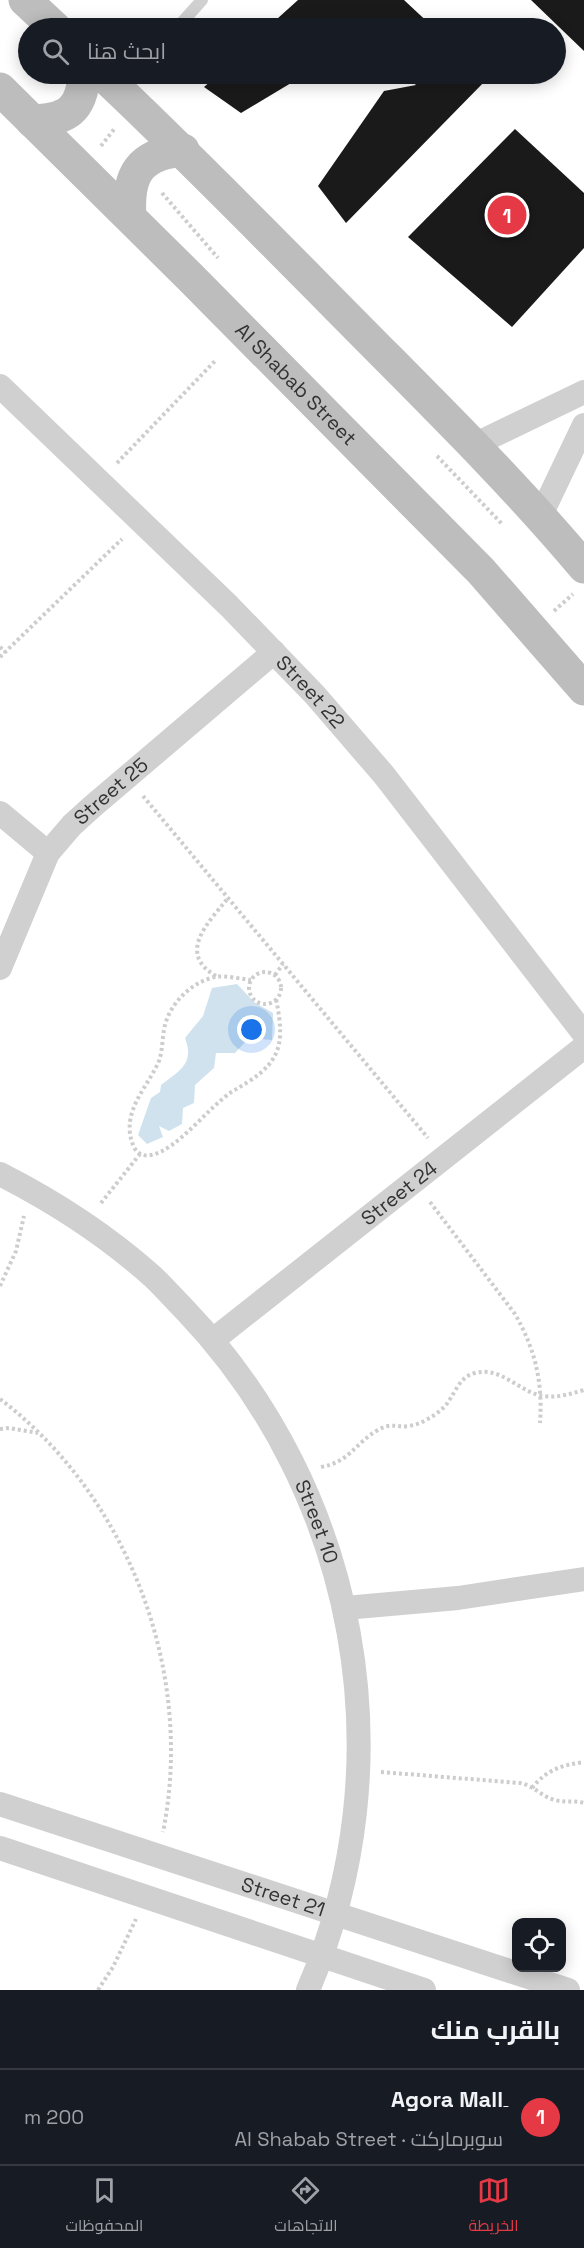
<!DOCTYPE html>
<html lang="ar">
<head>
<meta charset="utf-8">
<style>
	body { margin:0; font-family:"Space Grotesk",Cairo,sans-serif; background:#20242c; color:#f1f3f6; direction:rtl }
	.controls { position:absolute; right:18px; bottom:18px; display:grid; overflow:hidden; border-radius:12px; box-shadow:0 3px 15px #0003 }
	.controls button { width:54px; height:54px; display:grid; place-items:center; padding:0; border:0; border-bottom:2px solid #363941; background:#171b24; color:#f1f3f6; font:30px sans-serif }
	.you { position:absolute; left:252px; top:1030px; width:21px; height:21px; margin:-15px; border:4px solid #fff; border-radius:50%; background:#1a73e8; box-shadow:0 0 0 9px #1a73e833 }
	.badge { display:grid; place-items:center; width:39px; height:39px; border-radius:50%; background:#e63946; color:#fff; font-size:20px; font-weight:700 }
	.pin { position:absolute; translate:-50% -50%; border:3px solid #fff; box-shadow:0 2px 6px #0006 }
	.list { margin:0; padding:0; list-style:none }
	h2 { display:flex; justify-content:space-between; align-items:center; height:78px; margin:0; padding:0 24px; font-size:26px }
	h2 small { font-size:20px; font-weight:400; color:#9ea1a6 }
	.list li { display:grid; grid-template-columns:39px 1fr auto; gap:18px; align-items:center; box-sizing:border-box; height:96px; padding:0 24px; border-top:2px solid #363941 }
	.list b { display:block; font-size:22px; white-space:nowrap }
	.list p { margin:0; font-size:20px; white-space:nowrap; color:#9ea1a6 }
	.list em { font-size:20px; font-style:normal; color:#9ea1a6 }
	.icon { flex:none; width:33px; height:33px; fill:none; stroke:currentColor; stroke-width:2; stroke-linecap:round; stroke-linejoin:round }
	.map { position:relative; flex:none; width:584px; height:1990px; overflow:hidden; direction:ltr }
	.search { position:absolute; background:#171b24; box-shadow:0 3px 15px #0003; left:18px; right:18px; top:18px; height:66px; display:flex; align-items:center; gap:15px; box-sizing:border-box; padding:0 21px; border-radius:33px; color:#9ea1a6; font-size:22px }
	.sheet { height:174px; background:#171b24 }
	nav { display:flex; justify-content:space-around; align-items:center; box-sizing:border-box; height:84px; border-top:2px solid #363941; background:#171b24; font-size:16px; color:#9ea1a6 }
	nav a { display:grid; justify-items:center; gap:3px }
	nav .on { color:#e63946 }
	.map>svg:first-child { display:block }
	.water { fill:#cfe2ee }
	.building { fill:#1a1a1a }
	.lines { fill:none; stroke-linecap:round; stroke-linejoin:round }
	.path { stroke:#cdcdcd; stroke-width:4; stroke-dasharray:3 3; stroke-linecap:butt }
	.lane { stroke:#d0d0d0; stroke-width:12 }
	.street { stroke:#d0d0d0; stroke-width:24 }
	.secondary { stroke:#bdbdbd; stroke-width:33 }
	.labels { text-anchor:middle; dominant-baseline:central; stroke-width:6; stroke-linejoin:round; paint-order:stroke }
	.street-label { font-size:20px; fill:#333; stroke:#fff }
</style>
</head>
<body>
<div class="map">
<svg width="584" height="1990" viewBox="0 0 584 1990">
	<rect width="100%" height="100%" fill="#fff"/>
	<path class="water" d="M237 984 254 1002 273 1013 272 1040 249 1038 235 1053H216L214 1068 195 1085 194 1103 183 1108 182 1124 169 1131 159 1126 163 1137 147 1144 138 1135 151 1098 160 1092 161 1085C179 1071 195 1064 185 1038L203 1016 212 988Z"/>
	<g class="building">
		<path d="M298 0H404L434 28H353L342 18 339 28H267Z"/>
		<path d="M531 0H584V51Z"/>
		<path d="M219 74H306L241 113 204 87Z"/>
		<path d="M403 74H482L487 79 346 223 318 186 384 91 416 85Z"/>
		<path d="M515 129 584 193V248L512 327 408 237Z"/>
	</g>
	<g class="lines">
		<g class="path">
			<path d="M101 146 115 128"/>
			<path d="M162 193 218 258"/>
			<path d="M437 456 502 524"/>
			<path d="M117 463 215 361"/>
			<path d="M554 611 573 594"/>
			<path d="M0 647 5 652"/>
			<path d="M0 657 122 539"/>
			<path d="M143 796 428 1138"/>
			<circle cx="265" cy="988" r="16"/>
			<path d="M275 975 283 964"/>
			<path d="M216 976C176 953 209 922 228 898"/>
			<path d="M251 980C240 979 226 975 215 977 192 982 171 1002 165 1025 162 1037 163 1049 159 1061 148 1087 120 1112 133 1145 136 1153 143 1157 151 1155 178 1150 208 1107 233 1091 277 1066 287 1051 276 999"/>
			<path d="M430 1202 515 1314C535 1349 543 1382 540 1423"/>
			<path d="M101 1203 140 1154"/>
			<path d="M0 1286 16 1251 24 1216"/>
			<path d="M0 1399C129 1497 195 1673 163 1832"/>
			<path d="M0 1429 9 1428 38 1433"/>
			<path d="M321 1467C350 1462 355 1443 378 1430 391 1422 397 1428 409 1426 421 1424 433 1417 442 1409 454 1399 457 1377 475 1373 501 1366 519 1392 543 1396 558 1398 570 1394 584 1390"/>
			<path d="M381 1772 520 1783C533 1785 542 1797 555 1800 565 1803 574 1800 584 1803"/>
			<path d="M532 1788C546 1770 562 1765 584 1762"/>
			<path d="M98 1990 113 1967 136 1919"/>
		</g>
		<g class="lane">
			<path d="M177 28 202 0"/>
			<path d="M122 90 137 74"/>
		</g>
		<g class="street">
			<path id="s1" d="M0 386 229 606 315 695 384 775 584 1034"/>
			<path d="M474 445 584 392"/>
			<path d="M541 515 584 425"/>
			<path d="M0 813 48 853"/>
			<path id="s2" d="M0 968 48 853 72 825 93 806 274 652"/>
			<path id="s3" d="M0 1174C55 1202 106 1235 152 1276 164 1287 175 1300 186 1311 358 1492 407 1761 308 1990"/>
			<path id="s4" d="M213 1340 584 1047"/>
			<path d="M345 1608 458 1598 584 1579"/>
			<path id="s5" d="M0 1804 568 1990"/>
			<path d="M0 1848 424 1990"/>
		</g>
		<g class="secondary">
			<path d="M25 0 55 28"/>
			<path d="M102 74C187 154 268 237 350 320 430 401 511 480 584 567"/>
			<path id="s6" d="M0 89 190 277 481 571 584 689"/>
			<path d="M32 121C67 120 82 110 84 74"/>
			<path d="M130 217C127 175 139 154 183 150"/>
		</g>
	</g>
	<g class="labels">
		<g class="street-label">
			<text stroke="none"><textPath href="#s6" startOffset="418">Al Shabab Street</textPath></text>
			<text stroke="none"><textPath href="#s1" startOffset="436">Street 22</textPath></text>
			<text stroke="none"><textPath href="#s2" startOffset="213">Street 25</textPath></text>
			<text stroke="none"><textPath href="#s4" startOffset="237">Street 24</textPath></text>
			<text stroke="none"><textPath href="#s3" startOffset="482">Street 10</textPath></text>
			<text stroke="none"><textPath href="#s5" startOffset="298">Street 21</textPath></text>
		</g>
	</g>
</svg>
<div class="controls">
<button><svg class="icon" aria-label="locate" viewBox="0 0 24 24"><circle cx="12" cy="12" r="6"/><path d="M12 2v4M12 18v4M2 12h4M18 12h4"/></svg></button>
</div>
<div class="you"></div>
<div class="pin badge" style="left:507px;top:215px">1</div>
<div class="search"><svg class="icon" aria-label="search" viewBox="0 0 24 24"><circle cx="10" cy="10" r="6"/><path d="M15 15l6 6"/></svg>ابحث هنا</div>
</div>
<section class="sheet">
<h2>بالقرب منك<small></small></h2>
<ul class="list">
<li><span class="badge">1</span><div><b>ِAgora Mall</b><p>سوبرماركت · Al Shabab Street</p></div><em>200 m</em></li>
</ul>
</section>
<nav>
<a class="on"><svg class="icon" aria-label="map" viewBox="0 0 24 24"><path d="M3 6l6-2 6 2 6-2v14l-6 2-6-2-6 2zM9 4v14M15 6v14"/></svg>الخريطة</a>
<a><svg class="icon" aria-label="directions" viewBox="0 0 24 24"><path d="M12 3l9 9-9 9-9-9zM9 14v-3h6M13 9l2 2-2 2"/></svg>الاتجاهات</a>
<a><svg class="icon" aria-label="saved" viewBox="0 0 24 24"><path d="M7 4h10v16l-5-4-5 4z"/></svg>المحفوظات</a>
</nav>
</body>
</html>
